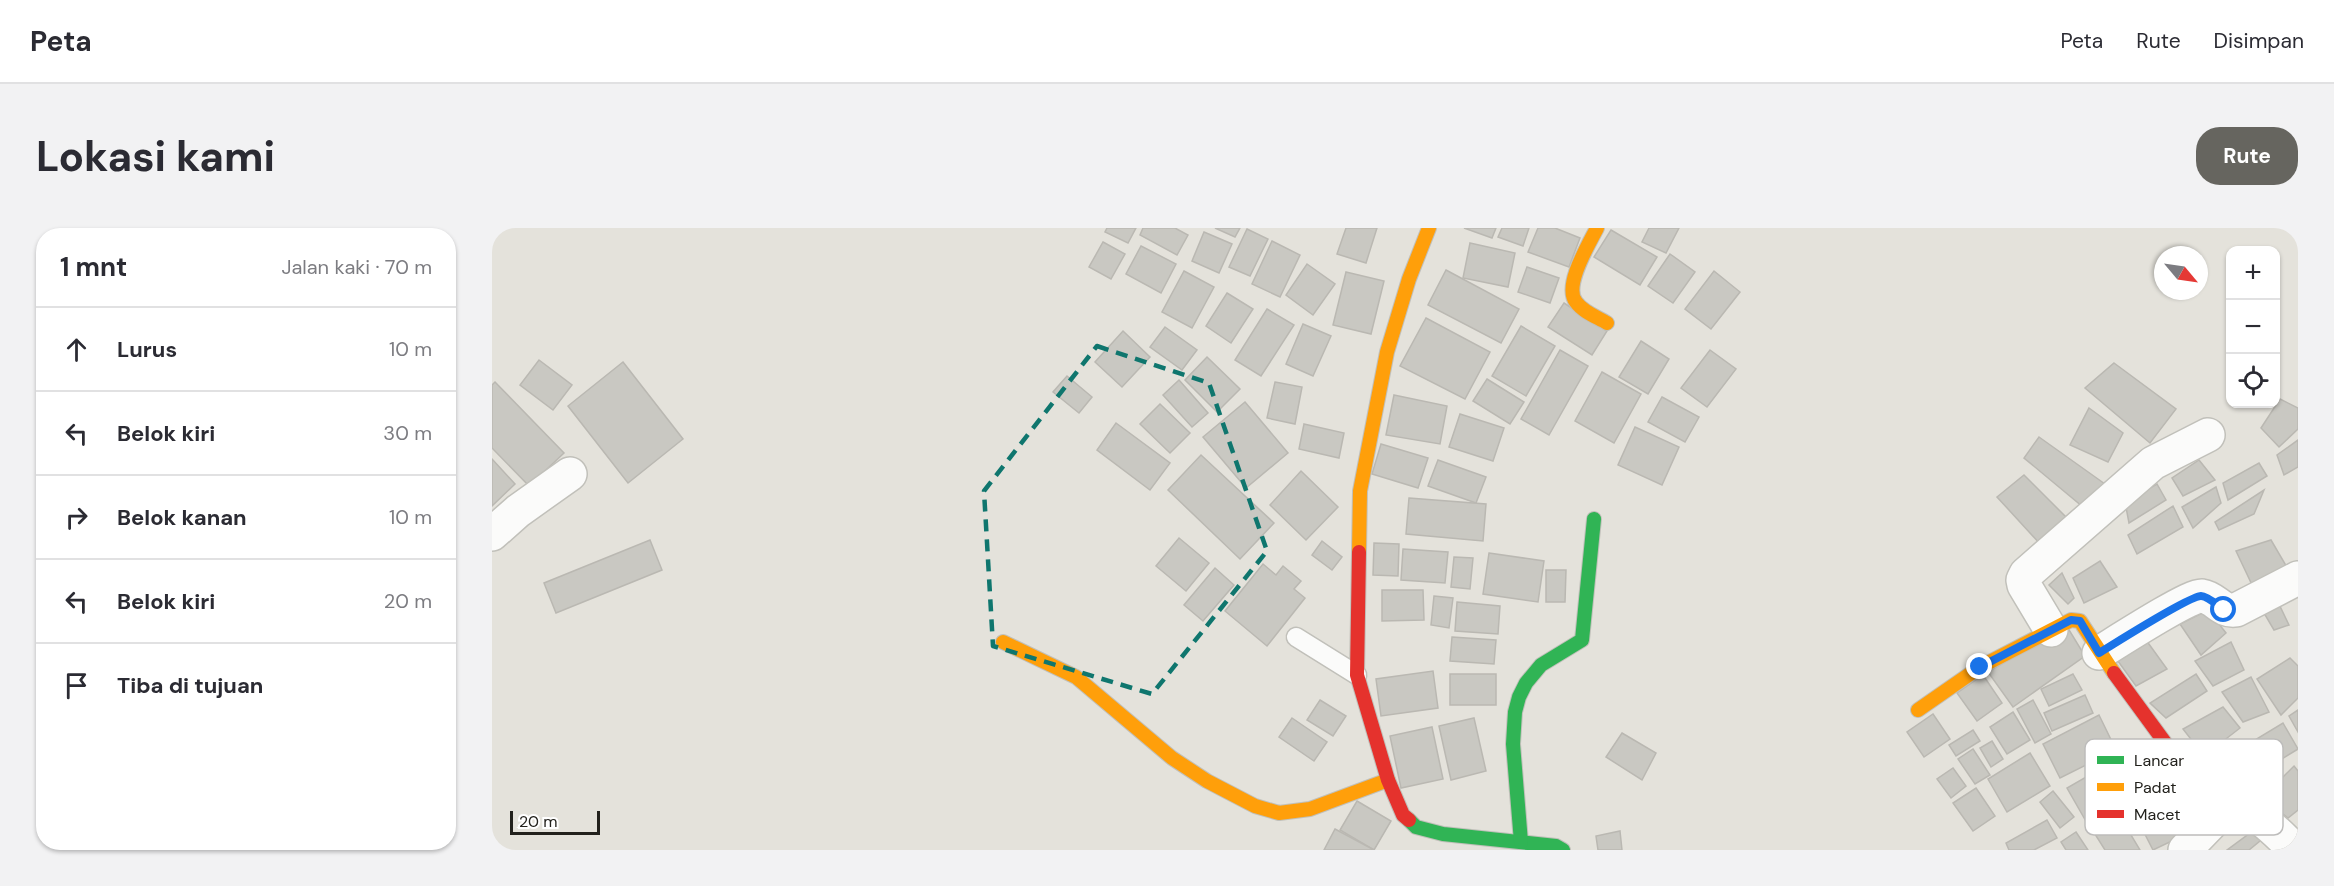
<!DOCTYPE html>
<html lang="id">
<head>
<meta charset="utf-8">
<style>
	body { margin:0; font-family:"DM Sans",sans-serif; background:#f2f2f3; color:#2b2b33 }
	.controls { position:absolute; right:18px; top:18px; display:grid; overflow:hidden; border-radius:12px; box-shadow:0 2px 4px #0004 }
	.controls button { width:54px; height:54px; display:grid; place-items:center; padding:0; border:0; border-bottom:2px solid #e1e1e2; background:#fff; color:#2b2b33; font:30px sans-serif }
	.compass { position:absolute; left:1662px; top:18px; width:54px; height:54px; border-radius:50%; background:#fff; box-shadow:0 2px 4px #0004; rotate:119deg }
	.scale { position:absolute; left:18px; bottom:15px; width:90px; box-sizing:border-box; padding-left:6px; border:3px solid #22211c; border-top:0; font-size:16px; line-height:21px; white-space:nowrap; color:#22211c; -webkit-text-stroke:4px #fff; paint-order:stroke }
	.stop { position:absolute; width:18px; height:18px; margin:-14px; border:4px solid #1a73e8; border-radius:50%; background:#fff }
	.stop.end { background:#1a73e8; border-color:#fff; box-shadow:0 2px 6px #0008 }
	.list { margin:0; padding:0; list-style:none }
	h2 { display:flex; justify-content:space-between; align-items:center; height:78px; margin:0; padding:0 24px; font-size:26px }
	h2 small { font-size:20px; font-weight:400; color:#7c7c81 }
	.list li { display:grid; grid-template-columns:39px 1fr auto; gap:18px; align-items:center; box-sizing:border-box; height:84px; padding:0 24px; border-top:2px solid #e1e1e2 }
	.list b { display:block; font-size:22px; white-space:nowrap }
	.list em { font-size:20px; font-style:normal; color:#7c7c81 }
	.icon { flex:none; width:33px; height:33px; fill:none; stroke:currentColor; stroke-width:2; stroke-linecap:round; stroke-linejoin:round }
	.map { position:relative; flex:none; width:1806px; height:622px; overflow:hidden; border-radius:24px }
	header { display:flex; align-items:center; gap:36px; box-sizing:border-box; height:84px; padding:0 30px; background:#fff; border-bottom:2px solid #e1e1e2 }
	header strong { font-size:28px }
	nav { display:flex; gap:33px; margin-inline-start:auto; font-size:21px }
	.intro { display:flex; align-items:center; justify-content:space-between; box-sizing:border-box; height:144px; padding:0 36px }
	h1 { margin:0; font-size:42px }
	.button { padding:15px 27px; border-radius:24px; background:#66655f; color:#fff; font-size:21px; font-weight:700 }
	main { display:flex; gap:36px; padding:0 36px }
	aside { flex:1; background:#fff; border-radius:24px; box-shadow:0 2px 4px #0004 }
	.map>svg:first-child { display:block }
	.building { fill:#c9c8c2; stroke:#bab8b2; stroke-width:1.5 }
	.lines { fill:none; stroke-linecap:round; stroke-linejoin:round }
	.lane-casing { stroke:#c1c0ba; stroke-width:21 }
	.street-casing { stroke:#c1c0ba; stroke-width:36 }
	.fast-casing { stroke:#c1c0ba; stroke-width:16 }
	.slow-casing { stroke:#c1c0ba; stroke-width:16 }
	.jam-casing { stroke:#c1c0ba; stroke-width:16 }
	.lane { stroke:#fbfbfa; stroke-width:18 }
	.street { stroke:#fbfbfa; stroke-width:33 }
	.fast { stroke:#30b455; stroke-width:14 }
	.slow { stroke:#ff9f0a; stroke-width:14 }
	.jam { stroke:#e5322d; stroke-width:14 }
	.route { stroke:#1a73e8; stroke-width:8 }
	.marked { fill:none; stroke:#0f766e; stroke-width:4.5; stroke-dasharray:12 8; stroke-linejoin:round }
	.key { fill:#fff; stroke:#bdbcbb; stroke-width:1.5 }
	.key-label { font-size:16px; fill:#22211c }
</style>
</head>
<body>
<header>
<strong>Peta</strong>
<nav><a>Peta</a><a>Rute</a><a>Disimpan</a></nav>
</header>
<div class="intro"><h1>Lokasi kami</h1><a class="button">Rute</a></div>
<main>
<aside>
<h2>1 mnt<small>Jalan kaki · 70 m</small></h2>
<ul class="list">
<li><svg class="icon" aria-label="ahead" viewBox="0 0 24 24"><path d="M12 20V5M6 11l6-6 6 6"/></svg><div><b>Lurus</b></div><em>10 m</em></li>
<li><svg class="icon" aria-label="left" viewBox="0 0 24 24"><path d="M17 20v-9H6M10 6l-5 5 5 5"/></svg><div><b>Belok kiri</b></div><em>30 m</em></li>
<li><svg class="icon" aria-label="right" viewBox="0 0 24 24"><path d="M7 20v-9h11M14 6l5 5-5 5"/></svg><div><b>Belok kanan</b></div><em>10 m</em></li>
<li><svg class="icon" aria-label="left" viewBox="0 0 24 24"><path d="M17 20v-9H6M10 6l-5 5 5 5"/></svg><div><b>Belok kiri</b></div><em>20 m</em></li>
<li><svg class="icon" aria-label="arrive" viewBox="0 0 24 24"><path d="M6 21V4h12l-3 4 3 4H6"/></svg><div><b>Tiba di tujuan</b></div></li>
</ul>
</aside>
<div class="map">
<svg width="1806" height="622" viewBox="0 0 1806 622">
	<rect width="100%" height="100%" fill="#e4e2db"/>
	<g class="building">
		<path d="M615 0H644L636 15 613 4Z"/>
		<path d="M651 0H683L696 7 685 27 648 7Z"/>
		<path d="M723 0H748L743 9Z"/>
		<path d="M854 0H885L874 35 845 26Z"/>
		<path d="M972 0H1004L1000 10Z"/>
		<path d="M1010 0H1037L1031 18 1006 9Z"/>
		<path d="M1046 0H1063L1088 10 1077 39 1036 24Z"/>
		<path d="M1157 0H1187L1174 25 1150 14Z"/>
		<path d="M755 1 776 11 758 48 737 39Z"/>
		<path d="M1119 2 1165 29 1148 57 1102 29Z"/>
		<path d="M712 4 740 16 727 45 700 33Z"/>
		<path d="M780 13 808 27 788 69 760 56Z"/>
		<path d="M611 14 633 26 619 51 597 39Z"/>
		<path d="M978 15 1023 25 1016 59 971 50Z"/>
		<path d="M649 18 684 36 669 65 634 46Z"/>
		<path d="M1178 26 1203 44 1181 75 1156 58Z"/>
		<path d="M815 36 843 56 821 87 794 67Z"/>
		<path d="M1035 39 1067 50 1058 75 1026 64Z"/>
		<path d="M954 42 1027 81 1009 115 936 77Z"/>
		<path d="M692 43 722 59 700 100 670 84Z"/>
		<path d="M1222 43 1248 64 1219 101 1193 81Z"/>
		<path d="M854 44 892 53 879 106 841 97Z"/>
		<path d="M735 65 761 81 739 115 714 98Z"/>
		<path d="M1072 75 1115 103 1100 127 1056 99Z"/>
		<path d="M775 81 802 97 769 148 743 132Z"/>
		<path d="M934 90 998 124 973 171 908 138Z"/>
		<path d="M811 96 839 108 821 148 794 136Z"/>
		<path d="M1029 98 1063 118 1034 168 1000 148Z"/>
		<path d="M673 99 705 122 690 142 658 119Z"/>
		<path d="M631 103 658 129 630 159 603 134Z"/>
		<path d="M1149 113 1177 131 1156 166 1127 149Z"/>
		<path d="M1068 122 1096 138 1057 207 1029 191Z"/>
		<path d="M1218 122 1244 141 1215 179 1189 160Z"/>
		<path d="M715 129 748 161 725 184 693 152Z"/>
		<path d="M47 132 80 157 61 182 28 157Z"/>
		<path d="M131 134 191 211 136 255 76 178Z"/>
		<path d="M1622 135 1684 181 1658 215 1593 160Z"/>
		<path d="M1110 144 1149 166 1122 215 1083 193Z"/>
		<path d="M575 148 600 169 587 185 561 164Z"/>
		<path d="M995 151 1032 174 1018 196 981 173Z"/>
		<path d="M687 152 716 185 700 199 671 167Z"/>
		<path d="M3 154 72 225 37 258 0 220V157Z"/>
		<path d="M783 154 810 159 803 196 775 190Z"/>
		<path d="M902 167 955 178 948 216 894 207Z"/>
		<path d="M1170 169 1207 189 1193 214 1156 194Z"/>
		<path d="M1788 171 1806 180V201L1787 219 1769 200Z"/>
		<path d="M753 174 796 225 754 260 711 209Z"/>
		<path d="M668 176 698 205 678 225 648 196Z"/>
		<path d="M1597 180 1631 205 1616 234 1578 217Z"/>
		<path d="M968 186 1012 200 1001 233 957 219Z"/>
		<path d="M624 195 678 235 658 262 605 222Z"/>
		<path d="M812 196 852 205 847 230 807 221Z"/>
		<path d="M1143 199 1187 219 1170 257 1126 237Z"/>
		<path d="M1547 209 1613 256 1591 279 1532 230Z"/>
		<path d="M1806 212V239L1792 247 1785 227Z"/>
		<path d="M889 216 936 230 926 260 880 246Z"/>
		<path d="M709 227 782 295 748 331 676 262Z"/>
		<path d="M0 231 23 256 0 278Z"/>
		<path d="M946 232 994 249 984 275 936 258Z"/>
		<path d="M1707 232 1723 252 1691 268 1680 250Z"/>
		<path d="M1767 235 1775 248 1736 272 1731 255Z"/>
		<path d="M809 243 846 279 814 312 778 277Z"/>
		<path d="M1532 247 1577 292 1550 318 1505 269Z"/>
		<path d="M1665 256 1674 272 1637 295 1633 274Z"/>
		<path d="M1724 259 1729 275 1701 300 1690 279Z"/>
		<path d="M1772 262 1762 286 1727 302 1723 294Z"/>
		<path d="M917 270 994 276 991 313 914 306Z"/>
		<path d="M1681 278 1691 299 1645 326 1636 307Z"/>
		<path d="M687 310 717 335 694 363 664 338Z"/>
		<path d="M158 312 170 342 64 385 52 355Z"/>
		<path d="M1779 312 1799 346 1762 361 1744 323Z"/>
		<path d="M830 313 850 329 840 342 820 327Z"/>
		<path d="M882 315 907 316 906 348 881 347Z"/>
		<path d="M911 321 956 324 953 355 909 352Z"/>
		<path d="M997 325 1052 333 1046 374 991 366Z"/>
		<path d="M962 329 981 330 978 361 959 359Z"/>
		<path d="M1608 333 1625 359 1592 375 1581 350Z"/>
		<path d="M771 336 784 347 791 338 809 353 802 361 813 370 775 418 733 383Z"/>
		<path d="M723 340 742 357 711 393 692 377Z"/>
		<path d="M1054 342H1074L1073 374H1054Z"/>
		<path d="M1570 345 1582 370 1576 376 1557 357Z"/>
		<path d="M890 362H931L932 392 890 393Z"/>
		<path d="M942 368 961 370 957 400 939 397Z"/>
		<path d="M965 374 1008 378 1006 406 963 403Z"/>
		<path d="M1786 374 1797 397 1782 402 1769 380Z"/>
		<path d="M1716 382 1734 405 1709 427 1688 396Z"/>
		<path d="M1574 397 1593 428 1521 479 1496 444Z"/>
		<path d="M960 409 1004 412 1002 436 958 433Z"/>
		<path d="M1654 412 1675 441 1644 458 1623 429Z"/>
		<path d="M1739 414 1752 442 1721 458 1703 433Z"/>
		<path d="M1798 430 1806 438V470L1789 487 1765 451Z"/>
		<path d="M941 443 946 480 889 488 884 451Z"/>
		<rect x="958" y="446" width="46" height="31"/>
		<path d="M1581 446 1590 462 1557 478 1549 461Z"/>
		<path d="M1704 446 1715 463 1674 490 1658 475Z"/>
		<path d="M1491 447 1510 475 1485 493 1465 465Z"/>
		<path d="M1759 449 1777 484 1751 494 1730 464Z"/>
		<path d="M1593 467 1601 485 1560 503 1552 485Z"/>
		<path d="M828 472 854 488 841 508 815 492Z"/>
		<path d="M1541 472 1559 506 1543 515 1525 481Z"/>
		<path d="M1731 479 1748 500 1712 528 1691 501Z"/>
		<path d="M1806 482V504L1797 488Z"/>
		<path d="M1521 484 1538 512 1515 526 1498 499Z"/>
		<path d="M1441 486 1458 511 1432 529 1415 504Z"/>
		<path d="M1607 487 1624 522 1568 550 1551 516Z"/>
		<path d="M800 490 835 514 822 533 787 509Z"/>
		<path d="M982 490 994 543 959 552 947 498Z"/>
		<path d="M1791 495 1806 521 1737 564 1720 538Z"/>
		<path d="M940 499 951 551 909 560 898 508Z"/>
		<path d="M1481 502 1488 513 1464 528 1457 517Z"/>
		<path d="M1130 505 1164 525 1150 552 1114 529Z"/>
		<path d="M1500 513 1511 531 1499 539 1488 520Z"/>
		<path d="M1655 514 1675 549 1595 595 1575 560Z"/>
		<path d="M1481 521 1498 547 1483 556 1466 531Z"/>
		<path d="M1538 525 1558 558 1515 584 1496 551Z"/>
		<path d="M1802 538 1806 543V582L1796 590 1770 570Z"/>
		<path d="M1461 540 1474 558 1459 570 1445 551Z"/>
		<path d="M1679 554 1703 602 1661 622 1637 575Z"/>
		<path d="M1484 560 1503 588 1481 603 1461 575Z"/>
		<path d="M1561 563 1582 589 1568 600 1548 574Z"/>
		<path d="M865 573 899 593 882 622 848 602Z"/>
		<path d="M1627 587 1648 622H1613L1601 603Z"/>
		<path d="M1555 592 1565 610 1542 622H1517L1514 615Z"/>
		<path d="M1769 597 1774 608 1757 622H1735Z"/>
		<path d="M843 601 882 622H832Z"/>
		<path d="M1128 603 1130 622H1106L1104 608Z"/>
		<path d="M1584 604 1596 622H1574L1569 614Z"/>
	</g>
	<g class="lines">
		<defs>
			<path id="lane" d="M804 409 865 447"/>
			<g id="street">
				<path d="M0 306 26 283 78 246"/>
				<path d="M1559 402 1532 357 1531 352 1534 346 1661 235 1716 207"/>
				<path d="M1607 425C1622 416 1699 366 1710 368 1724 370 1728 384 1744 382L1806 350"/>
				<path d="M1693 622 1723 591 1742 579C1767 584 1785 605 1803 622"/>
			</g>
			<g id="fast">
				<path d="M917 592 924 599 951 606 1064 618 1071 622"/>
				<path d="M1029 614 1021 516 1023 484 1027 469 1034 455 1049 437 1090 412 1102 291"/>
			</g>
			<g id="slow">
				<path d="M1105 0C1097 16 1071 58 1084 74 1091 84 1105 89 1115 95"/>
				<path d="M867 324 868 263 895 124 917 51 937 0"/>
				<path d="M511 414 584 449 680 530 715 553 763 578 787 585 818 581 896 552"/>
				<path d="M1426 482 1488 439 1579 392 1588 393 1622 445"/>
			</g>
			<g id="jam">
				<path d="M867 324 865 447 896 552 911 587 917 592"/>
				<path d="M1622 445 1674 516 1723 591"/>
			</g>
		</defs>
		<use href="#lane" class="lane-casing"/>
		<use href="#street" class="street-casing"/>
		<use href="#fast" class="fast-casing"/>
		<use href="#slow" class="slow-casing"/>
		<use href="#jam" class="jam-casing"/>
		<use href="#lane" class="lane"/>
		<use href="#street" class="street"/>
		<use href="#fast" class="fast"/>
		<use href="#slow" class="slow"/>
		<use href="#jam" class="jam"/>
	</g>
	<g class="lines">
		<path class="route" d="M1488 439 1579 392 1588 393 1607 425C1622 416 1697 368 1709 368 1716 368 1726 378 1732 382"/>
	</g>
	<path class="marked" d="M605 118 717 155 775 323 660 466 501 418 492 263Z"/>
	<rect x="1593" y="511" width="198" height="96" rx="9" class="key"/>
	<rect x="1605" y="528" width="27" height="8" fill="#30b455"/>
	<rect x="1605" y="555" width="27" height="8" fill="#ff9f0a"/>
	<rect x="1605" y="582" width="27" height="8" fill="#e5322d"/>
	<g class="key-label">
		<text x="1642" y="538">Lancar</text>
		<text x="1642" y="565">Padat</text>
		<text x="1642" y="592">Macet</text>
	</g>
</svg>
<div class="controls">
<button>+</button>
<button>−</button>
<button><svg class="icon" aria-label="locate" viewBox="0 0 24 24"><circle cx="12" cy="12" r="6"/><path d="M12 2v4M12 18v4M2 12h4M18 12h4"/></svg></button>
</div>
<svg class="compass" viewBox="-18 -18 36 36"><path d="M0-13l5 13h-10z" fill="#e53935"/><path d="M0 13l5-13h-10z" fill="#7c7c81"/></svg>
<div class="scale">20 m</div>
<div class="stop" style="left:1732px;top:382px"></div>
<div class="stop end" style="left:1488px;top:439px"></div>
</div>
</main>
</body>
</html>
